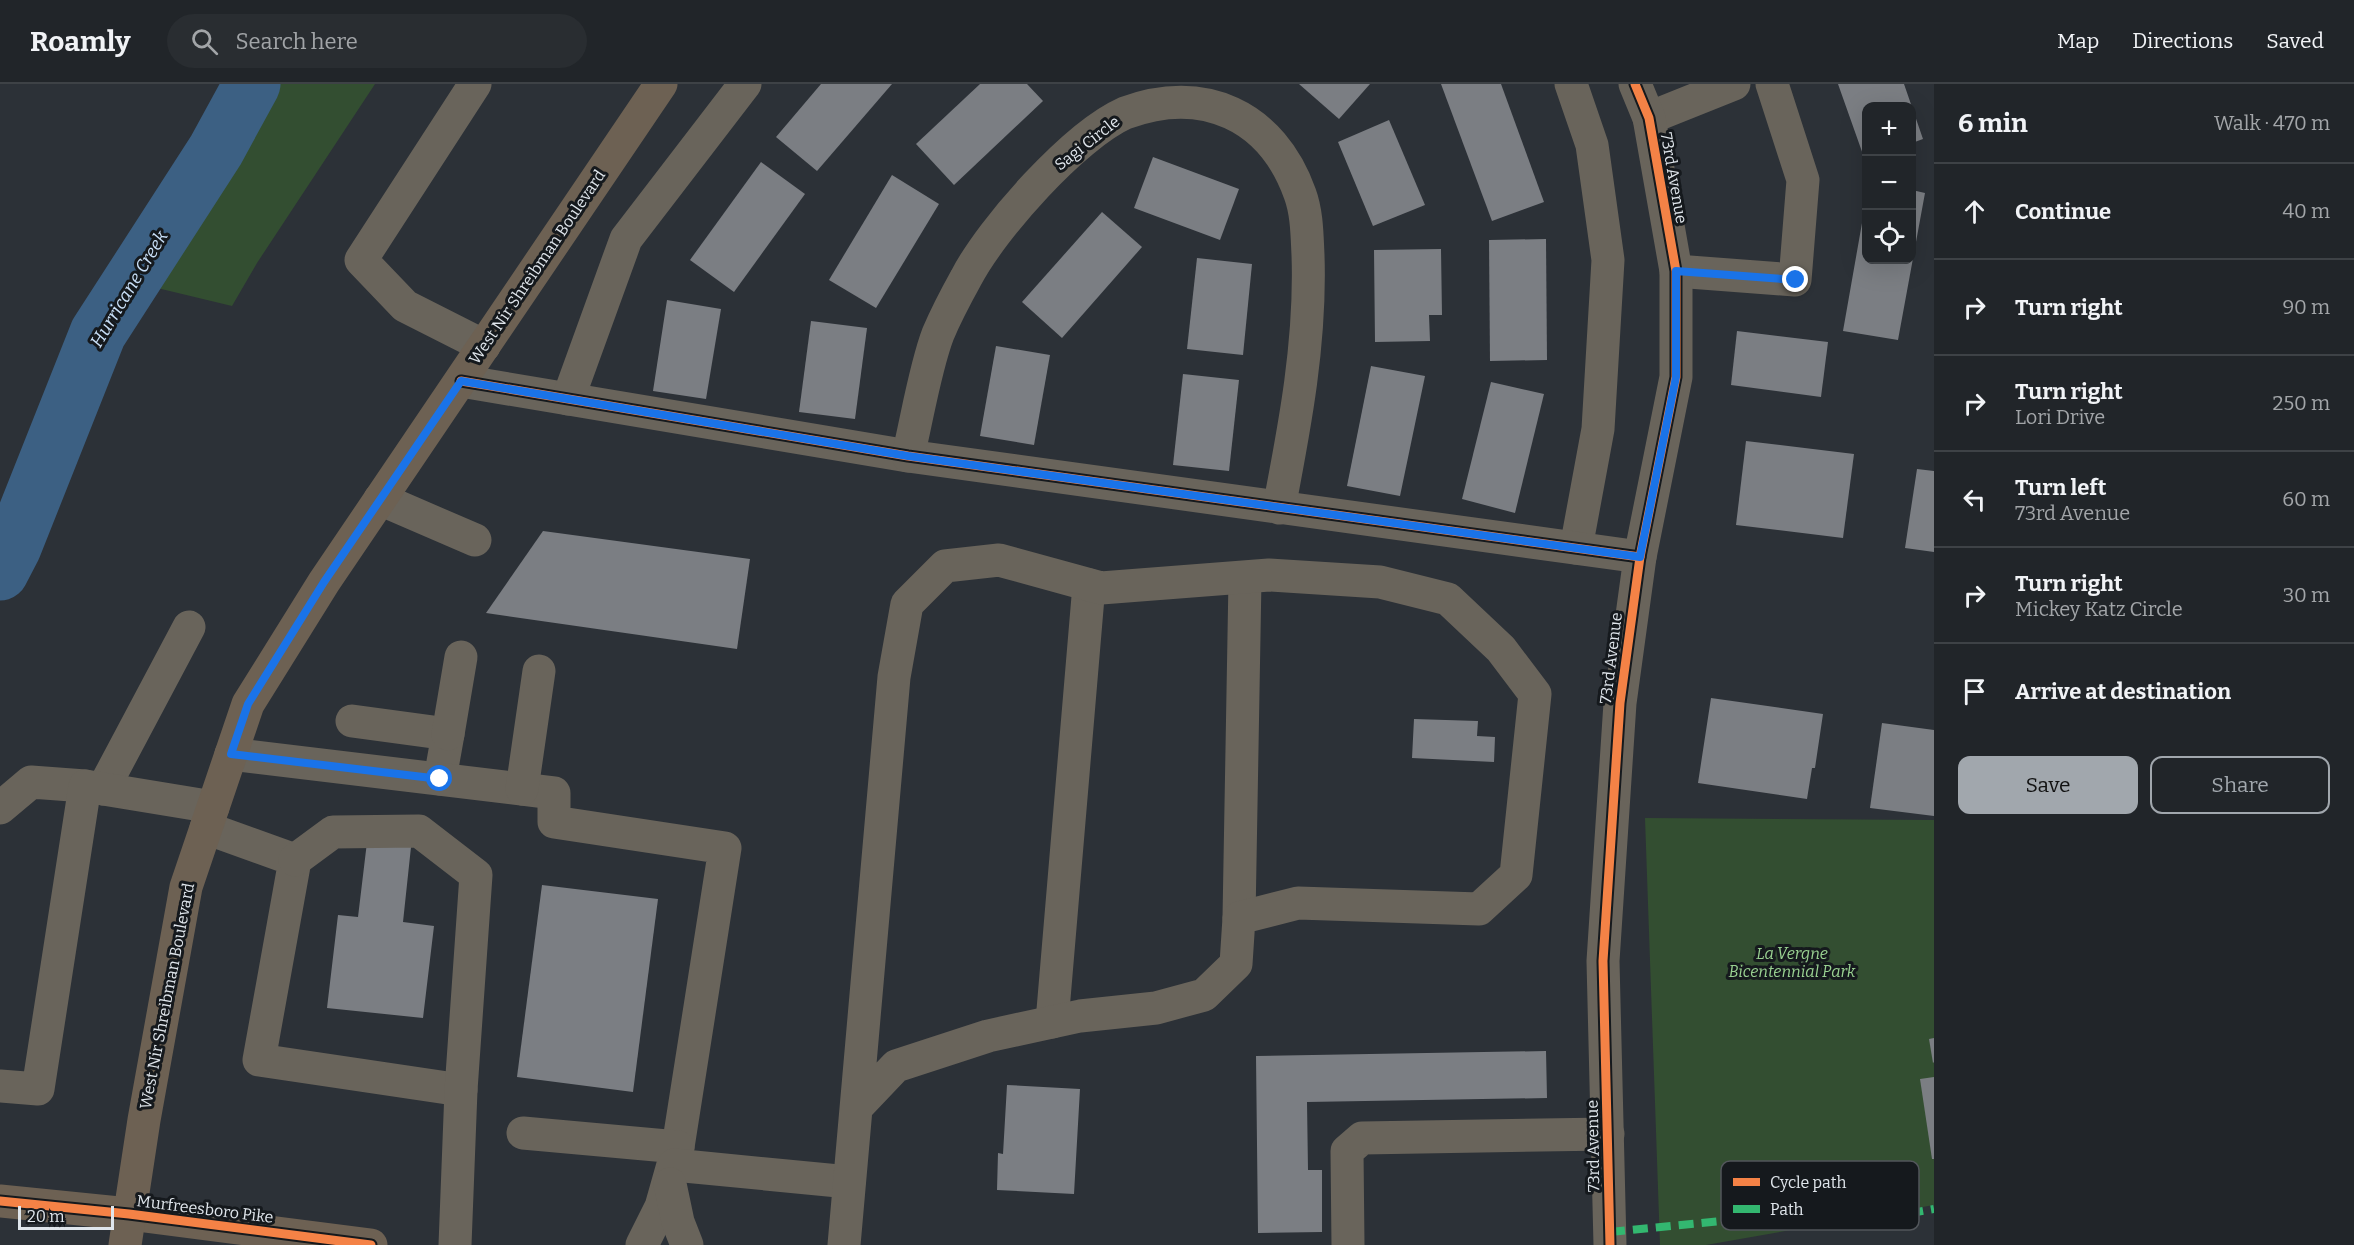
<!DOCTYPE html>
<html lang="en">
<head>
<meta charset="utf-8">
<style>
	body { margin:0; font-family:Bitter,serif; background:#292d31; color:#f1f3f6 }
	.controls { position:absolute; right:18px; top:18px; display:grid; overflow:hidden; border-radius:12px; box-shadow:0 6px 24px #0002 }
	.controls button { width:54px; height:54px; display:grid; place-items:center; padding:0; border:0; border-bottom:2px solid #3e4246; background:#212529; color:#f1f3f6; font:30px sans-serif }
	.scale { position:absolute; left:18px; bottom:15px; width:96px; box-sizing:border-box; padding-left:6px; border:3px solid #e0e6ec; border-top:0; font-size:16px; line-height:21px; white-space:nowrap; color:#e0e6ec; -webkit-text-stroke:4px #15191d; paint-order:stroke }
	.stop { position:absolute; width:18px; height:18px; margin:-14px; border:4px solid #1a73e8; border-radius:50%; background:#fff }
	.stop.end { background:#1a73e8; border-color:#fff; box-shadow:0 2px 6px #0008 }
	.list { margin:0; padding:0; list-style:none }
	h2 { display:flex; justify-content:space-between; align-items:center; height:78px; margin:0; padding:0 24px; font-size:26px }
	h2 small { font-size:20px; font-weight:400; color:#a2a5a8 }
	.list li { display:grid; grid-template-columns:39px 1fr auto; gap:18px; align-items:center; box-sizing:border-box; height:96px; padding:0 24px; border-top:2px solid #3e4246 }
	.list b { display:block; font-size:22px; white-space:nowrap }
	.list p { margin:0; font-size:20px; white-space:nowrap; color:#a2a5a8 }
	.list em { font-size:20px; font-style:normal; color:#a2a5a8 }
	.actions { display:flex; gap:12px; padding:18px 24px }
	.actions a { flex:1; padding:14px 0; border:2px solid #a1a7ad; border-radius:12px; text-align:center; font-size:21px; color:#a1a7ad }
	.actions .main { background:#a1a7ad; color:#111 }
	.icon { flex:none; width:33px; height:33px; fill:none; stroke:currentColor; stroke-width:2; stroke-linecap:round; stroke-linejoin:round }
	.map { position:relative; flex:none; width:1934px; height:1161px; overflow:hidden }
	header { display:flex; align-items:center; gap:36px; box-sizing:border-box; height:84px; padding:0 30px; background:#212529; border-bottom:2px solid #3e4246 }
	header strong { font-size:28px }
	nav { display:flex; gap:33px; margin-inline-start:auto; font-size:21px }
	.search { width:420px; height:54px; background:#292d31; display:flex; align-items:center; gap:15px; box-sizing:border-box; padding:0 21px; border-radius:33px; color:#a2a5a8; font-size:22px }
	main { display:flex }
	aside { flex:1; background:#212529 }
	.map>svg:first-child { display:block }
	.green { fill:#334e31 }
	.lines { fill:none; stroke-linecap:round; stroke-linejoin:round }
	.river { stroke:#3c6083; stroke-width:57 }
	.building { fill:#7b7e83 }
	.minor { stroke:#69645b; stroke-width:33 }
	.major { stroke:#6d6153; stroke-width:33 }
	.quiet { stroke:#33b770; stroke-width:8; stroke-dasharray:15 8; stroke-linecap:butt }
	.cycleway-casing { stroke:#15191d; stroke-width:13 }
	.cycleway { stroke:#f48246; stroke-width:9 }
	.route { stroke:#1a73e8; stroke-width:8 }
	.labels { text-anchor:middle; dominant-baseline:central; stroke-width:6; stroke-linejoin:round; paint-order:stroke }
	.street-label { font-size:16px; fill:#e0e6ec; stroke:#15191d }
	.park-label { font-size:16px; font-style:italic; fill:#99d191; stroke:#15191d }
	.water-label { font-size:18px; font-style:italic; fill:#cae1f9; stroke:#15191d }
	.key { fill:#15191d; stroke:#52565b; stroke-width:1.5 }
	.key-label { font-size:16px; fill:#e0e6ec }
</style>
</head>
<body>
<header>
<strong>Roamly</strong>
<div class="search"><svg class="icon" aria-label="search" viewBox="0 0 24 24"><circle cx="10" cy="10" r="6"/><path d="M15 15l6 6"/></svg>Search here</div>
<nav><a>Map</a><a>Directions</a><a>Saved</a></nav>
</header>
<main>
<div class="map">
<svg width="1934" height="1161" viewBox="0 0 1934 1161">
	<rect width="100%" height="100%" fill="#2c3137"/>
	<g class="green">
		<path d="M280 0H375L257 179 232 222 153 203Z"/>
		<path d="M1645 734 1934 736V1121L1706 1161H1660Z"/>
	</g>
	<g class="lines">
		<path class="river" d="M0 488 13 463 98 249 216 66 252 0"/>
	</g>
	<g class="building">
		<path d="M821 0H892L817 87 776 53Z"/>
		<path d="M980 0H1027L1043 17 954 101 916 60Z"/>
		<path d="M1299 0H1370L1339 35Z"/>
		<path d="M1441 0H1501L1544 118 1492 137Z"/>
		<path d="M1838 0H1904L1923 55 1912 59V22H1866V79Z"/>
		<path d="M1389 36 1425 121 1373 142 1338 58Z"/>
		<path d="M1153 73 1239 105 1220 156 1134 124Z"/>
		<path d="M761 78 805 110 734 208 690 176Z"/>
		<path d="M892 91 939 120 876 224 829 196Z"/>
		<path d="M1912 106 1925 109 1898 256 1843 247 1865 122 1866 176H1912Z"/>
		<path d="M1102 128 1142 163 1062 254 1022 218Z"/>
		<path d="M1546 155 1547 276 1490 277 1489 156Z"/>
		<path d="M1441 165 1442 231H1429L1430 257 1375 258 1374 166Z"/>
		<path d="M1197 174 1252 180 1243 271 1187 265Z"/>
		<path d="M667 216 721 225 706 315 653 307Z"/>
		<path d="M811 237 867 244 855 335 799 328Z"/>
		<path d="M1737 247 1828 258 1821 313 1731 301Z"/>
		<path d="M996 262 1050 271 1034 361 980 352Z"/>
		<path d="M1371 282 1425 292 1400 412 1347 402Z"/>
		<path d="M1183 290 1239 296 1229 387 1173 381Z"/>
		<path d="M1491 298 1544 310 1515 429 1462 415Z"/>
		<path d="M1746 357 1854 370 1843 454 1736 441Z"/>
		<path d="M1917 385 1934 387V468L1905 464Z"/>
		<path d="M543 447 750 475 737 565 486 529Z"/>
		<path d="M1711 614 1823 630 1815 684H1812L1807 715 1698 699Z"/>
		<path d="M1414 635 1478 637 1477 652 1495 653 1494 678 1412 674Z"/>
		<path d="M1882 639 1934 646V732L1870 724Z"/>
		<path d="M367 758 411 763 403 838 434 842 423 934 327 924 338 831 358 833Z"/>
		<path d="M542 801 658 815 633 1008 517 993Z"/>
		<path d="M1934 954V978L1933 979 1929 955Z"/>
		<path d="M1546 967 1547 1014 1307 1018 1308 1086H1322V1148L1258 1149 1256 972Z"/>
		<path d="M1934 993V1075H1932L1920 995Z"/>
		<path d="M1007 1001 1080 1005 1074 1110 997 1106 998 1069 1003 1070Z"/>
	</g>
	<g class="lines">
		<g class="minor">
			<path d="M475 0 361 176 405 222 484 262"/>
			<path d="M1571 0 1592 61 1608 176 1598 345 1576 464"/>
			<path d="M1649 34 1734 0"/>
			<path d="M1676 187 1795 196 1803 96 1772 0"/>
			<path d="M461 297 908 372 1640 473"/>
			<path d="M568 315 626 155 745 0"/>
			<path d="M908 372C917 335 925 284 938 250 946 231 956 212 966 194 992 144 1074 52 1125 29 1203 0 1272 31 1300 110 1307 129 1307 151 1308 171 1311 257 1295 341 1279 424"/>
			<path d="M380 415 475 456"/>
			<path d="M352 637 448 650 440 695"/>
			<path d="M448 650 461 573"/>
			<path d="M231 670 554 709V738L725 764 678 1063 661 1123 642 1161"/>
			<path d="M103 705 189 543"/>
			<path d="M522 705 539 587"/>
			<path d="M0 724 31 698 85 702"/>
			<path d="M206 744 295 776 259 976 461 1006"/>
			<path d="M295 776 333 748 419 747 476 791 461 1006 455 1161"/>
			<path d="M1239 834 1245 495"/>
			<path d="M1052 938 1089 501"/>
			<path d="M0 1002 38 1005 85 702 213 723"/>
			<path d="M523 1049 678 1063"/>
			<path d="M674 1081 849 1098"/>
			<path d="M670 1100 678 1138 687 1161"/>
			<path d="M844 1161 894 593 907 520 945 482 999 476 1101 504 1269 491 1380 498 1448 515 1501 565 1535 610 1516 791 1479 825 1298 819 1239 834 1236 880 1204 911 1156 924 1080 932 988 952 896 982 857 1023"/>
			<path d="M1348 1161 1347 1067 1362 1054 1608 1050"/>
			<path d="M1610 1161 1603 877 1620 619 1640 473 1676 293V187L1649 34 1635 0"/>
		</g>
		<g class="major">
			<path d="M0 1117 129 1130 371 1161"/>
			<path d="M125 1161 144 1036 186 803 248 620 324 498 661 0"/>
		</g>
		<path class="quiet" d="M1610 1148 1742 1135 1911 1129 1934 1125"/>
		<defs>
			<g id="cycleway">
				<path d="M461 297 908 372 1640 473"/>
				<path d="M0 1117 129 1130 371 1161"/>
				<path d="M1610 1161 1603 877 1620 619 1640 473 1676 293V187L1649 34 1635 0"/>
			</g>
		</defs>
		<use href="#cycleway" class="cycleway-casing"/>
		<use href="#cycleway" class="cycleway"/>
	</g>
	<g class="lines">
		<path class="route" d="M440 695 231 670 248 620 324 498 461 297 908 372 1640 473 1676 293V187L1796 196"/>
	</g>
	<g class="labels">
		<g class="street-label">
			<text transform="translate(1087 59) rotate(-38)">Sagi Circle</text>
			<text transform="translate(1674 94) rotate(80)">73rd Avenue</text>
			<text transform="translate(537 183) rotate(-56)">West Nir Shreibman Boulevard</text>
			<text transform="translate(1611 574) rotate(-83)">73rd Avenue</text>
			<text transform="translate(167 912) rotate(-79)">West Nir Shreibman Boulevard</text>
			<text transform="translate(1593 1062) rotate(-91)">73rd Avenue</text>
			<text transform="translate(205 1125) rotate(7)">Murfreesboro Pike</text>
		</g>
		<g class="park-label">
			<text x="1792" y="869">La Vergne<tspan x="1792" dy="18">Bicentennial Park</tspan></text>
		</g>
		<g class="water-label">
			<text transform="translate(129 205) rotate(-59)">Hurricane Creek</text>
		</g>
	</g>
	<rect x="1721" y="1077" width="198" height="69" rx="9" class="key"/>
	<rect x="1733" y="1094" width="27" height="8" fill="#f48246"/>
	<rect x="1733" y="1121" width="27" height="8" fill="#33b770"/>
	<g class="key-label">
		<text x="1770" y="1104">Cycle path</text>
		<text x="1770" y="1131">Path</text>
	</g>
</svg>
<div class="controls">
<button>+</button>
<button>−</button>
<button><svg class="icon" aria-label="locate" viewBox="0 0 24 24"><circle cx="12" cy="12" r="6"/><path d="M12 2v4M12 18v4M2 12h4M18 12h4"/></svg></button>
</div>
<div class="scale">20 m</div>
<div class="stop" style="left:440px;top:695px"></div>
<div class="stop end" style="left:1796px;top:196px"></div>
</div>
<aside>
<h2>6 min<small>Walk · 470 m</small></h2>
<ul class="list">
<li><svg class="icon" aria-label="ahead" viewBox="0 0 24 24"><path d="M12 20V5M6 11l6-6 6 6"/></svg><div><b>Continue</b></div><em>40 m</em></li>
<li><svg class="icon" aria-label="right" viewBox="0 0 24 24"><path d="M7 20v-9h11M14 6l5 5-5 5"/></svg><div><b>Turn right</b></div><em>90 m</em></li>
<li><svg class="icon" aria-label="right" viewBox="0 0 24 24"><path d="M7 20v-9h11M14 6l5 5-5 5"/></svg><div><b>Turn right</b><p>Lori Drive</p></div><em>250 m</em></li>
<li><svg class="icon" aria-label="left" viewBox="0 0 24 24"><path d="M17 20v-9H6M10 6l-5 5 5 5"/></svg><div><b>Turn left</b><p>73rd Avenue</p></div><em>60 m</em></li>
<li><svg class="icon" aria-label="right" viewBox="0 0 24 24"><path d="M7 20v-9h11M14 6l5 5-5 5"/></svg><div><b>Turn right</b><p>Mickey Katz Circle</p></div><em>30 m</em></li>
<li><svg class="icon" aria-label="arrive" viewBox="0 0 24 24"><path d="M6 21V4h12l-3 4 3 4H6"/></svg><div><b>Arrive at destination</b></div></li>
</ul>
<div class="actions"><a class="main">Save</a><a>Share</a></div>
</aside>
</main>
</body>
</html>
